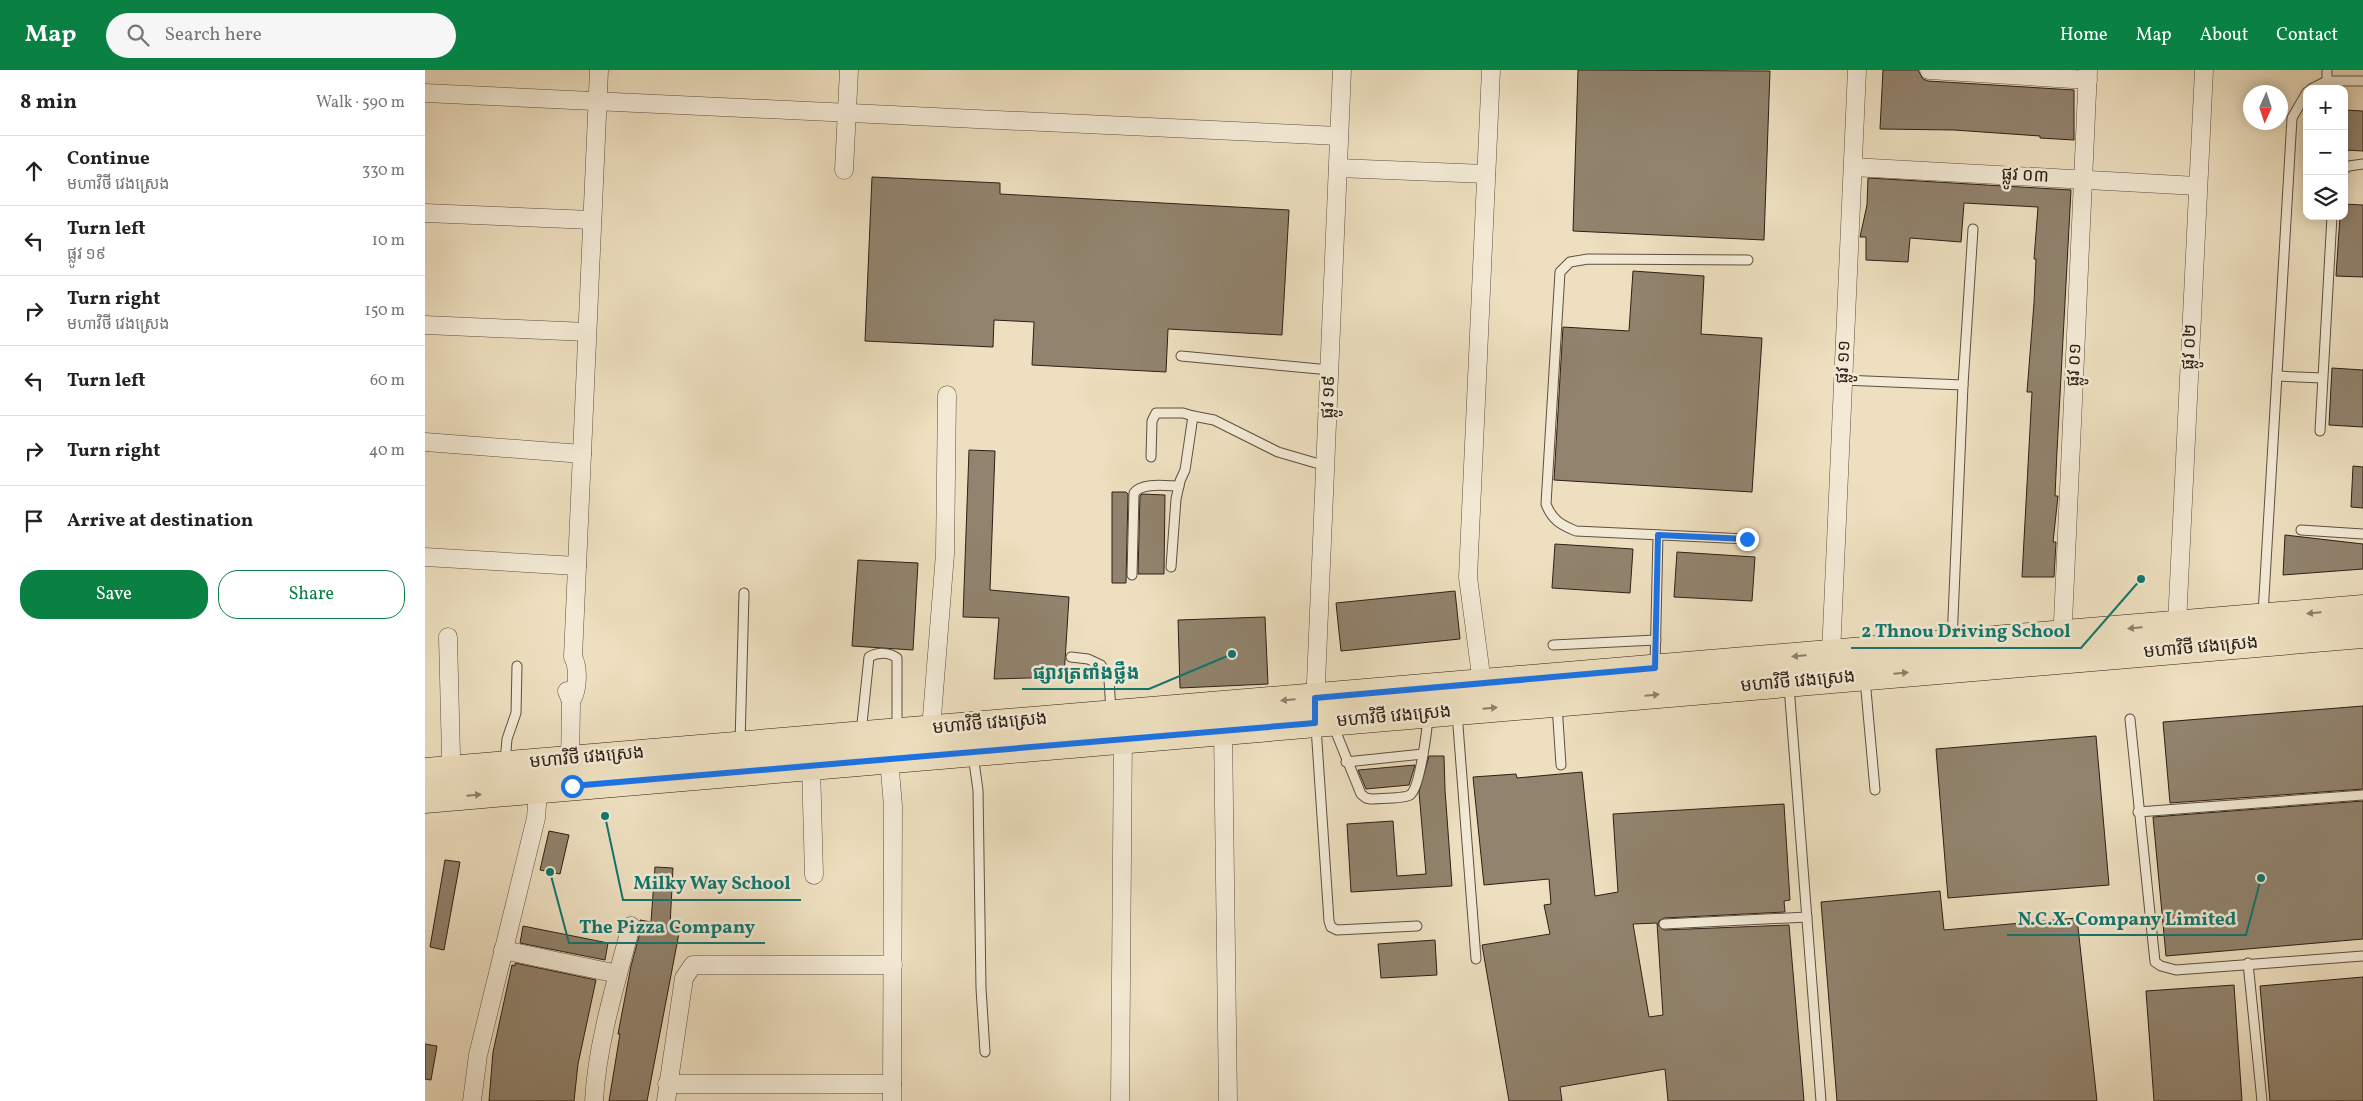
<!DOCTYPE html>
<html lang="en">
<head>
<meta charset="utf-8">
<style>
	body { margin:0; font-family:Vollkorn,"Noto Sans Khmer",serif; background:#f6f6f6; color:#222 }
	.controls { position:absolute; right:15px; top:15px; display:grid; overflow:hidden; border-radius:10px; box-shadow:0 2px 12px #0003 }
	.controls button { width:45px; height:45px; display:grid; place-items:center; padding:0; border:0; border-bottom:1px solid #e0e0e0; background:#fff; color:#222; font:25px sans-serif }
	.compass { position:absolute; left:1818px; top:15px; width:45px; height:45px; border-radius:50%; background:#fff; box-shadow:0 2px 12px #0003; rotate:183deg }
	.stop { position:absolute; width:15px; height:15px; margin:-11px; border:4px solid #1a73e8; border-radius:50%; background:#fff }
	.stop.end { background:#1a73e8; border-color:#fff; box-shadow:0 1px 5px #0008 }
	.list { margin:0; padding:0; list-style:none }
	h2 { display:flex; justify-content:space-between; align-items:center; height:65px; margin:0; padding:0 20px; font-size:21px }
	h2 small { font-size:16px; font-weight:400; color:#767676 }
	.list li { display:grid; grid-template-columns:32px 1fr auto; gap:15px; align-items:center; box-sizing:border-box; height:70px; padding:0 20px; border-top:1px solid #e0e0e0 }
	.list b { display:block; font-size:19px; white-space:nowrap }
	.list p { margin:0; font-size:16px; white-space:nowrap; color:#767676 }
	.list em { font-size:16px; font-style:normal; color:#767676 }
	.actions { display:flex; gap:10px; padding:15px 20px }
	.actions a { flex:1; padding:11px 0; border:1px solid #0b8043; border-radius:20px; text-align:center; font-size:18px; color:#0b8043 }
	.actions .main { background:#0b8043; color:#fff }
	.icon { flex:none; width:28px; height:28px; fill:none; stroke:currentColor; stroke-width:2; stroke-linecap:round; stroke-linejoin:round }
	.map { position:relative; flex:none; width:1938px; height:1031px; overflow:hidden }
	header { display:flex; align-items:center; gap:30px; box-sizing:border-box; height:70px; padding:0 25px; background:#0b8043; color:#fff }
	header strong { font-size:24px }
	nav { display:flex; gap:28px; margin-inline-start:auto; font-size:18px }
	.search { width:350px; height:45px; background:#f6f6f6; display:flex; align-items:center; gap:12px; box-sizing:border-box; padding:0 18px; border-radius:28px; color:#767676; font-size:19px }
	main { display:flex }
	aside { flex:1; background:#fff }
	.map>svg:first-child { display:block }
	.building { fill:#91836d; stroke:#2e1f15; fill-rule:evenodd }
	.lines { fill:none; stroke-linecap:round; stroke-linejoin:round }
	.service-casing { stroke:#5e4f40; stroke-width:11 }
	.minor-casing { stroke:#5e4f40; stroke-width:19 }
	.primary-casing { stroke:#2e1f15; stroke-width:29 }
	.service { stroke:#f3ead5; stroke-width:9 }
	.minor { stroke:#f3ead5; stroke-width:18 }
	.primary { stroke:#eddfbf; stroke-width:28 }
	.oneway { fill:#8e7f6a }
	.route { stroke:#1a73e8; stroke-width:6 }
	.labels { text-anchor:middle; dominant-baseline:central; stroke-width:5; stroke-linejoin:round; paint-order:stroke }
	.street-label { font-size:18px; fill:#2e1f15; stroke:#f3ead5 }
	.leader { fill:none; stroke:#0f766e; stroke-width:2 }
	.callout-dot { fill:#0f766e; stroke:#f3ead5; stroke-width:2 }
	.callout-label { font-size:19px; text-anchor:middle; font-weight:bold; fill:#0f766e; stroke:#f3ead5; stroke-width:5; stroke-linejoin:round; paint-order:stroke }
</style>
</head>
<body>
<header>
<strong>Map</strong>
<div class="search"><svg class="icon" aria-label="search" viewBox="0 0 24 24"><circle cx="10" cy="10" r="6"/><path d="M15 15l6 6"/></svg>Search here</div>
<nav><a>Home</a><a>Map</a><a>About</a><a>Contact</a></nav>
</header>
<main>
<aside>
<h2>8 min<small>Walk · 590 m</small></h2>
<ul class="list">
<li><svg class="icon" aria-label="ahead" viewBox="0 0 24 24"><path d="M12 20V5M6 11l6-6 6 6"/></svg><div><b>Continue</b><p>មហាវិថី វេងស្រេង</p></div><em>330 m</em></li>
<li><svg class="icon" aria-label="left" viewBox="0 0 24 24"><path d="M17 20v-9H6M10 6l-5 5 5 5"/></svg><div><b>Turn left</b><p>ផ្លូវ ១៩</p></div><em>10 m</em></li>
<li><svg class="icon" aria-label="right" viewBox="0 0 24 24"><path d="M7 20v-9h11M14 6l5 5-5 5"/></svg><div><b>Turn right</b><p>មហាវិថី វេងស្រេង</p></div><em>150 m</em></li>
<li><svg class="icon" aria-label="left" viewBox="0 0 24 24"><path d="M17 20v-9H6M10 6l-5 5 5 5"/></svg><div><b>Turn left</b></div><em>60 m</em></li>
<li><svg class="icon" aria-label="right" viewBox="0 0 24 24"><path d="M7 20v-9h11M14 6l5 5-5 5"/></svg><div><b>Turn right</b></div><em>40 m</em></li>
<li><svg class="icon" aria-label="arrive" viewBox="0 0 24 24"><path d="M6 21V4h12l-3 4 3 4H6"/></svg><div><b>Arrive at destination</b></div></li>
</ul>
<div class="actions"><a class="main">Save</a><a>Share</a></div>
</aside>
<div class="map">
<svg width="1938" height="1031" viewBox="0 0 1938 1031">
	<rect width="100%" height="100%" fill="#eddfbf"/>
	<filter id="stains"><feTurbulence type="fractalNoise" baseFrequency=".004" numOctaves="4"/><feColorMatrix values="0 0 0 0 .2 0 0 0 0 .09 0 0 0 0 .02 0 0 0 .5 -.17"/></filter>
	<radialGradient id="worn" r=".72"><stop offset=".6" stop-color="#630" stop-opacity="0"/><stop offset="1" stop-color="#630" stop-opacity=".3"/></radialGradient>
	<g class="building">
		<path d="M1153 0 1345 1 1339 170 1148 161Z"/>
		<path d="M1458 0H1493L1498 9 1503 11 1649 20V70L1615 68V66L1529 60 1455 59Z"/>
		<path d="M1919 40 1938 41V81L1919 80Z"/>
		<path d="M447 107 575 113V124L864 140 857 265 743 259 741 302 607 295 609 252 569 250 568 277 440 271Z"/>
		<path d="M1443 108 1646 120 1632 381 1630 426H1633L1628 472H1631L1629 507H1597L1607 322H1602L1609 233 1611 189H1609L1613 137 1539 133 1536 172 1485 168 1483 192 1441 190V167H1435L1442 135Z"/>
		<path d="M1919 134 1938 135V207L1911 206 1915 146H1919Z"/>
		<path d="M1208 201 1279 206 1276 264 1337 268 1327 422 1129 410 1138 257 1204 261Z"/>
		<path d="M1907 298 1938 300V357L1904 355Z"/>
		<path d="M544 380 570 381 565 520 644 527 639 607 569 609 574 548 538 547Z"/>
		<path d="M1928 396 1938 397V438L1926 437Z"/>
		<path d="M687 422H701L703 424 701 513H687Z"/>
		<path d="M717 424 740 425 739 504H713L715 426Z"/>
		<path d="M1860 465 1938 474V499L1858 505Z"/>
		<path d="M1130 474 1208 479 1205 523 1127 518Z"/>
		<path d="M1252 482 1330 487 1327 531 1249 527Z"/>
		<path d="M433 490 493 493 488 580 427 576Z"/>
		<path d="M1030 521 1035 569 916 581 911 533Z"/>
		<path d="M840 547 843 614 755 618 753 550Z"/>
		<path d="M1938 636V719L1745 733 1738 652Z"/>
		<path d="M1671 666 1684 815 1523 828 1511 679Z"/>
		<path d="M1004 686H1019L1020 720 1027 816 926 822 922 754 968 751 972 806 1001 804 994 722Z"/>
		<path d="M990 695 984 715 941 719 933 700Z"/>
		<path d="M1157 702 1170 826 1193 822 1188 744 1359 734 1365 830 1359 831 1360 842 1239 848 1234 851 1233 855 1239 860 1364 855 1379 1031H1243L1240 999 1135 1017 1137 1031H1084L1057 875 1125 864 1119 835 1126 834 1124 809 1059 815 1048 707 1091 704 1092 708ZM1232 853 1238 945 1224 947 1208 854Z"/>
		<path d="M1938 731V869L1741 886 1728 747Z"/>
		<path d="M124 761 144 765 135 804 115 800Z"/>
		<path d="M20 790 35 792 19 880 5 877Z"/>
		<path d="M230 797 248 798 245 856 255 858 222 1031H184L195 964H193L206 896 216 859 215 850 226 852Z"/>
		<path d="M1515 821 1519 860 1652 848 1672 1031H1412L1396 832Z"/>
		<path d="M98 856 183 873 180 890 95 873Z"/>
		<path d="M1010 870 1012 905 956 908 953 874Z"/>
		<path d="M90 893 171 910 153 994 149 1031H64L68 982 87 895 90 896Z"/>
		<path d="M1938 907V1031H1845L1835 916Z"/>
		<path d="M1809 915 1817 1031H1729L1721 921Z"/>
		<path d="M0 974 12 976 6 1010 0 1009Z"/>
	</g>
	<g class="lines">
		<defs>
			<g id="service">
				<path d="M1902 11V0"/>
				<path d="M1886 19 1902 11H1938"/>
				<path d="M1919 99 1924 96 1938 94"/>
				<path d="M756 286 905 300"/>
				<path d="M1852 306 1897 308"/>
				<path d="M1418 310 1538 315"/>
				<path d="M1895 361 1907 146"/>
				<path d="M726 387 727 351 731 343H758L768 346"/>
				<path d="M1876 460 1938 464"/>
				<path d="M1322 469 1151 461C1136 455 1127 450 1121 434L1135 202 1145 192 1163 189 1323 190"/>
				<path d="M746 497 751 429 755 411 760 400 768 346 789 350 853 382 901 396"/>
				<path d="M707 505 709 423C717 412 742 416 754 416"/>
				<path d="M1838 544 1867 48 1882 22"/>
				<path d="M1527 571 1538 315 1548 159"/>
				<path d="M1128 575 1231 570"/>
				<path d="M646 587 663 589 676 595 684 610 686 641"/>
				<path d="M1230 596 1233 465"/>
				<path d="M1440 609 1450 720"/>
				<path d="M1364 616 1396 1031"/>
				<path d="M1132 635 1136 695"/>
				<path d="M1032 643 1051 889"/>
				<path d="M1705 649 1730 892 1736 896 1751 900 1938 886"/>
				<path d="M908 655 936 724 941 728 946 729C955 728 978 729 985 725 995 718 1002 660 1003 646"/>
				<path d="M891 657 904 851 906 857 912 860 992 856"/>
				<path d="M436 663 444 587C453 582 464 582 472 588V659"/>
				<path d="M315 673 319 523"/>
				<path d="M548 685 553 720 556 918 560 982"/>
				<path d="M80 692 82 669 91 643 92 596"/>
				<path d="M921 692 998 684"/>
				<path d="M1713 742 1938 725"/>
				<path d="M1239 854 1382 847"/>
				<path d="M1823 893 1837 1031"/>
			</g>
			<g id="minor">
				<path d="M1504 0 1663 10"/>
				<path d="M0 23 914 66"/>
				<path d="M1428 97 1772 116"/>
				<path d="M913 98 1061 104"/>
				<path d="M419 100 424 0"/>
				<path d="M0 143 167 150"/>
				<path d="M0 255 162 262"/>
				<path d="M0 372 157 384"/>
				<path d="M0 487 152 496"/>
				<path d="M1752 554 1779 0"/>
				<path d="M23 567 26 686 23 700"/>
				<path d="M1637 574 1663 0"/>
				<path d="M1406 584 1432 0"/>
				<path d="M1057 613 1043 507 1066 0"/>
				<path d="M142 621 146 631 145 699"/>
				<path d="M146 631C153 621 154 598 148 587L174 0"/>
				<path d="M890 636 917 0"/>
				<path d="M506 659 520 484 522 325"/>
				<path d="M798 661 803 1031"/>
				<path d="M464 689 468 736 467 1031"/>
				<path d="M386 696 389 805"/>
				<path d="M78 880 193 904"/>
				<path d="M242 1014H467"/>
				<path d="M47 1031 53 985 111 748 114 709"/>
				<path d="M169 1031C172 974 191 912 206 856"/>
				<path d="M241 1031 259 908 268 895H468"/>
				<path d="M695 1031 698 661"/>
			</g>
			<g id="primary">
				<path d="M0 702 1938 539"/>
				<path d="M0 729 1938 564"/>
			</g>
		</defs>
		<use href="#service" class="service-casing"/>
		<use href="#minor" class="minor-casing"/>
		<use href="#primary" class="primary-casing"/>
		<use href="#service" class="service"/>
		<use href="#minor" class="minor"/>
		<use href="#primary" class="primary"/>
	</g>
	<defs><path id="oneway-solid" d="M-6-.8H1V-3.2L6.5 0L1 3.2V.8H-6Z" transform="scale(1.25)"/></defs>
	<g class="oneway">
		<use href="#oneway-solid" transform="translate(1889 543) rotate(175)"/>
		<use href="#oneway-solid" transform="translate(1710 558) rotate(175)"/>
		<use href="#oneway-solid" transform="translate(1374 586) rotate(175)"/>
		<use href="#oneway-solid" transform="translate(1476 603) rotate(-5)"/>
		<use href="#oneway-solid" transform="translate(1227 625) rotate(-5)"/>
		<use href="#oneway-solid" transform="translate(863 630) rotate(175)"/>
		<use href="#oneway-solid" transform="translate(1065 638) rotate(-5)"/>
		<use href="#oneway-solid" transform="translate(49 725) rotate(-5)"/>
	</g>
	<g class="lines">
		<path class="route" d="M147 716 890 653V628L1230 598 1233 465 1322 469"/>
	</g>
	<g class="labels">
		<g class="street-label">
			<text transform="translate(1600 106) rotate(3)">ផ្លូវ ០៣</text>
			<text transform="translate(1765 277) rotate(-87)">ផ្លូវ ០២</text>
			<text transform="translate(1419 292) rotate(-87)">ផ្លូវ ១១</text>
			<text transform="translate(1650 295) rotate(-87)">ផ្លូវ ០១</text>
			<text transform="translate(904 327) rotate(-88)">ផ្លូវ ១៩</text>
			<text transform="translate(1776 578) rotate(-5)">មហាវិថី វេងស្រេង</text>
			<text transform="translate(1373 612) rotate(-5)">មហាវិថី វេងស្រេង</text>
			<text transform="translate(969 647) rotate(-5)">មហាវិថី វេងស្រេង</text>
			<text transform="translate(565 654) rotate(-5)">មហាវិថី វេងស្រេង</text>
			<text transform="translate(162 688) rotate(-5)">មហាវិថី វេងស្រេង</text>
		</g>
	</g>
	<path class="leader" d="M1716 509L1656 578H1426M807 584L724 619H597M180 746L198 830H376M1836 808L1821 865H1582M125 802L144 873H340"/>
	<g class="callout-dot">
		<circle cx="1716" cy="509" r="5"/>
		<circle cx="807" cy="584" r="5"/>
		<circle cx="180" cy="746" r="5"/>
		<circle cx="1836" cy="808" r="5"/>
		<circle cx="125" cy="802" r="5"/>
	</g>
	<g class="callout-label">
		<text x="1541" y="567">2 Thnou Driving School</text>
		<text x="661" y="609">ផ្សារត្រពាំងថ្លឹង</text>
		<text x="287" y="819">Milky Way School</text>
		<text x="1702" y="855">N.C.X. Company Limited</text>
		<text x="242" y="863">The Pizza Company</text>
	</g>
	<rect width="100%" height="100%" filter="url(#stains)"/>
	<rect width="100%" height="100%" fill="url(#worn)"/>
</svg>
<div class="controls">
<button>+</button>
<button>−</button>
<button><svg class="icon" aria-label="layers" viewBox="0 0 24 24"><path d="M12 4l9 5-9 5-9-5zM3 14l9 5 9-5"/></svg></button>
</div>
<svg class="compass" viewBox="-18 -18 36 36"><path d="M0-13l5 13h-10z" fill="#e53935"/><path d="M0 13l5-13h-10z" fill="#767676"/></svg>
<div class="stop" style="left:147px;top:716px"></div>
<div class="stop end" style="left:1322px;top:469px"></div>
</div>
</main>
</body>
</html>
